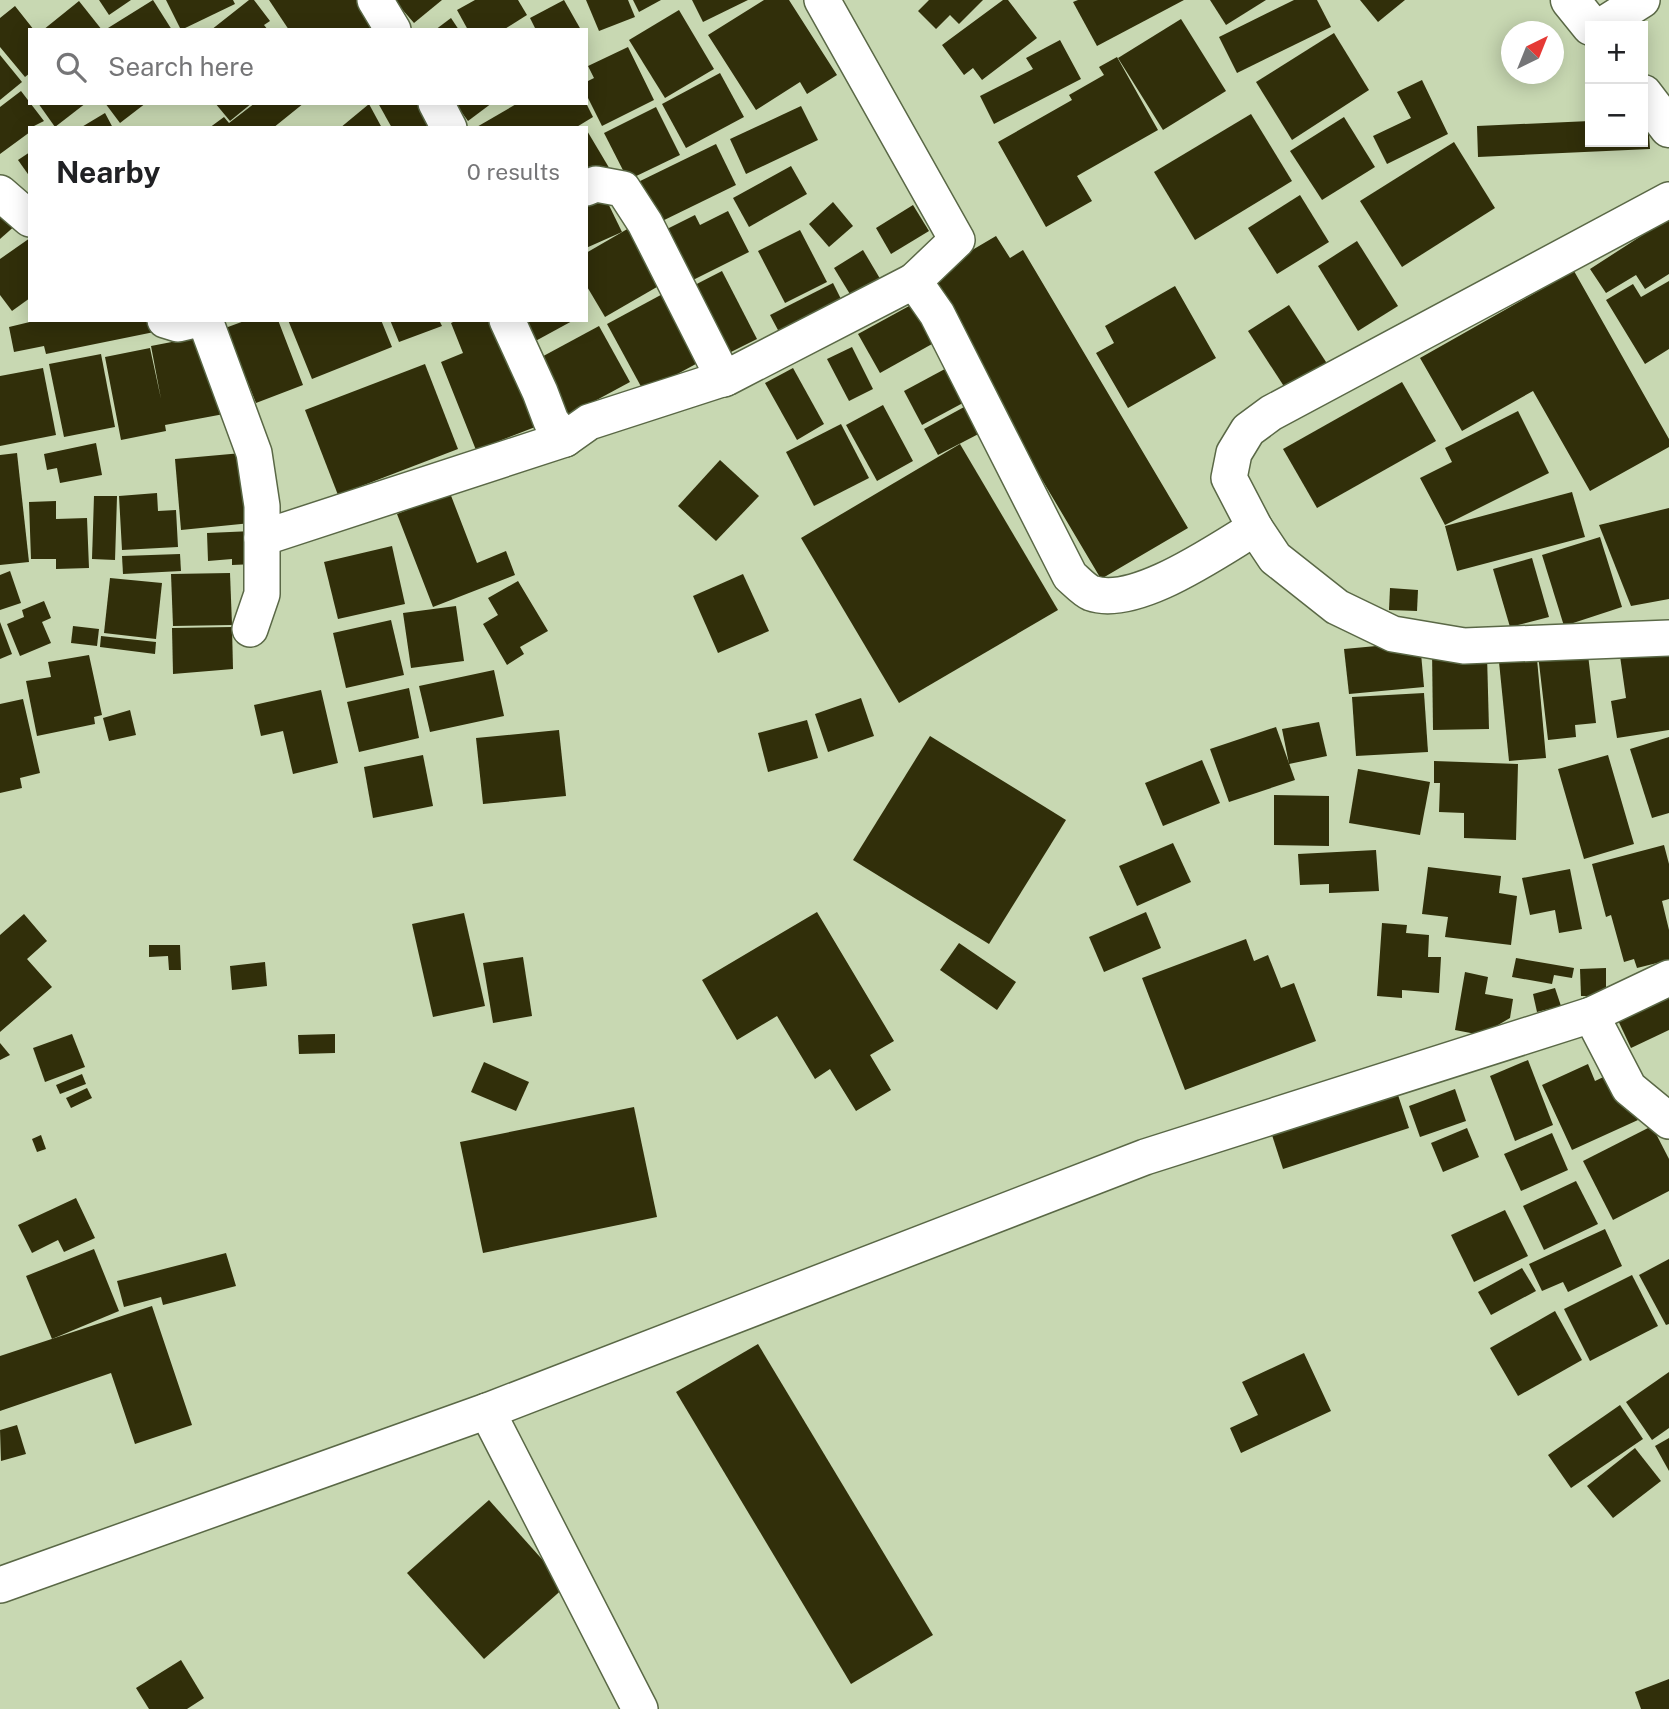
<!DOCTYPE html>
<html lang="en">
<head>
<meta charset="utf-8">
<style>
	body { margin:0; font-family:"Public Sans",sans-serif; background:#f2f2f2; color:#202124 }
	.controls { position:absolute; right:21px; top:21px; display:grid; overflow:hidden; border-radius:0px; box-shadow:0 4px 18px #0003 }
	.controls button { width:63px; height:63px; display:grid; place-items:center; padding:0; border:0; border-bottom:2px solid #e0e0e0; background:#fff; color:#202124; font:35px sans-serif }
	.compass { position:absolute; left:1501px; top:21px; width:63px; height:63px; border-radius:50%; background:#fff; box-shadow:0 4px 18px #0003; rotate:43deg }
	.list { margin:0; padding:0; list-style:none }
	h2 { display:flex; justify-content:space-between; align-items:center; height:91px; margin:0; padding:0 28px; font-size:30px }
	h2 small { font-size:23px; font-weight:400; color:#757577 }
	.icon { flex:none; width:38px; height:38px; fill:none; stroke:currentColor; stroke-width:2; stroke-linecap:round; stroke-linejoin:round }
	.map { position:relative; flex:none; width:1669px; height:1709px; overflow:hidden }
	.search { position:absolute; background:#fff; box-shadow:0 4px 18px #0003; left:28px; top:28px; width:560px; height:77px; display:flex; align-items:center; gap:18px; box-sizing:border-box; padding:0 24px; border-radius:0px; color:#757577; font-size:26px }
	.panel { position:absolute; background:#fff; box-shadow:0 4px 18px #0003; left:28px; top:126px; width:560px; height:196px; border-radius:0px }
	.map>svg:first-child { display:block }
	.building { fill:#312f0a }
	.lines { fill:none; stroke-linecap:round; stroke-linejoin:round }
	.minor-casing { stroke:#5a6846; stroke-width:38 }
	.tertiary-casing { stroke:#5a6846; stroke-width:41 }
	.minor { stroke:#fff; stroke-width:35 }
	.tertiary { stroke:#fff; stroke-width:38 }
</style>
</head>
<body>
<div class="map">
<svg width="1669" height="1709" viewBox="0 0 1669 1709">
	<rect width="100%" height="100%" fill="#c8d8b2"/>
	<g class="building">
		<path d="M99 0H131L109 15Z"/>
		<path d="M153 0 172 30H110L108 28Z"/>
		<path d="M166 0H233L235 4 181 30Z"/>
		<path d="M249 0H254L270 21 264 25 268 30H211Z"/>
		<path d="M269 0H368L373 30H289Z"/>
		<path d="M394 0H442L414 23Z"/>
		<path d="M475 0H518L527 15 503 30H468L457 10Z"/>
		<path d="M564 0 581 30H536L530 18Z"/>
		<path d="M586 0H628L635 17 599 31Z"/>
		<path d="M633 0H661L639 12Z"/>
		<path d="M692 0H748L703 22Z"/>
		<path d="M764 0H789L837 75 807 94 800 82 756 110 708 35Z"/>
		<path d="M929 0H983L959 24 950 15 936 29 918 11Z"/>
		<path d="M1003 0H1008L1037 38 982 80 973 68 964 75 942 45Z"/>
		<path d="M1078 0H1184L1097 46 1073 2Z"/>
		<path d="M1210 0H1266L1226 25Z"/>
		<path d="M1294 0H1317L1331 27 1237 73 1219 37Z"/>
		<path d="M1360 0H1405L1378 22Z"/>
		<path d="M79 1 102 30H43Z"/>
		<path d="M15 6 34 30H30V73L25 77 0 47V18Z"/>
		<path d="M679 10 714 69 665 98 629 40Z"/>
		<path d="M451 18 459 30H435Z"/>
		<path d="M1181 19 1226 91 1163 130 1118 58Z"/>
		<path d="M1334 33 1369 90 1292 140 1256 82Z"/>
		<path d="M1060 40 1081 79 994 124 980 96 1033 69 1026 58Z"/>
		<path d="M628 47 654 100 602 126 586 94V82L594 78 588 66Z"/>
		<path d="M0 55 22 82 0 100Z"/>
		<path d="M1117 57 1158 130 1077 176 1092 201 1046 227 998 142 1072 100 1069 95 1104 75 1099 67Z"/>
		<path d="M720 73 744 117 686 148 662 104Z"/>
		<path d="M1422 80 1448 134 1387 164 1373 136 1411 118 1397 92Z"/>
		<path d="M21 91 44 121 30 128V132L0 154V107Z"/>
		<path d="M38 103H86L55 127Z"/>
		<path d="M105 103H146L120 123Z"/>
		<path d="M215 103H252L230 121Z"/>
		<path d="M255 103H304L273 128H209L224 117 229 123Z"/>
		<path d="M378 103H428L442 128H392Z"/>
		<path d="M455 103H492L468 121Z"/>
		<path d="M518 103H586L593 117 575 128H475Z"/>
		<path d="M369 104 382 128H340Z"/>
		<path d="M801 106 818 140 746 174 730 139Z"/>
		<path d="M656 107 680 155 628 180 604 133Z"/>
		<path d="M105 113 113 128H80Z"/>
		<path d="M1251 114 1292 181 1195 240 1154 172Z"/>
		<path d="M1344 117 1375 167 1322 200 1290 151Z"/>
		<path d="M1648 118 1650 149 1478 157 1477 126 1590 121V142H1643V119Z"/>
		<path d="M586 129 611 171 586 180Z"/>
		<path d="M1454 142 1495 208 1402 267 1360 201Z"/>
		<path d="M716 144 736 185 654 225 634 184Z"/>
		<path d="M30 152V177L18 160Z"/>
		<path d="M791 166 807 194 749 227 733 198Z"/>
		<path d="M604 195 622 232 586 248V203Z"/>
		<path d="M1300 195 1329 242 1277 274 1248 228Z"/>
		<path d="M833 202 853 226 829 247 809 224Z"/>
		<path d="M0 205 17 224 0 239Z"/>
		<path d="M913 205 929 231 891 254 876 228Z"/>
		<path d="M728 211 749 252 685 284 659 233 695 215 700 225Z"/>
		<path d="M1669 218V274L1645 289 1636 275 1606 293 1590 269Z"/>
		<path d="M636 224 669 280 605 317 586 285V253Z"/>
		<path d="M800 230 827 282 785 303 758 251Z"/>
		<path d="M996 236 1010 258 1023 250 1188 528 1101 579 923 279Z"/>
		<path d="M30 238V298L12 311 0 295V259Z"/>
		<path d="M1357 241 1398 306 1358 331 1318 266Z"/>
		<path d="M863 250 885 287 856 304 834 268Z"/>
		<path d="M722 271 757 339 721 357 687 289Z"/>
		<path d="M1574 271 1669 439V447L1590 491 1533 391 1462 431 1420 358Z"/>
		<path d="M1669 281V349L1645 364 1606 300 1633 284 1641 297Z"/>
		<path d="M833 283 848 313 786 345 770 315Z"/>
		<path d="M1175 286 1216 358 1128 408 1096 353 1114 343 1105 326Z"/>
		<path d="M670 290 707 358 644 392 607 324Z"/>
		<path d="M920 300 941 339 880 373 858 334Z"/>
		<path d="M1289 305 1328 365 1287 391 1248 331Z"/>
		<path d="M38 320H157L164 330 46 354 44 346 14 352 9 327Z"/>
		<path d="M247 320H278L303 385 256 403 246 378 237 382 217 331Z"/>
		<path d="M288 320H381L392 347 312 379Z"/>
		<path d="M390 320H439L442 326 399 342Z"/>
		<path d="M457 320H502L543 424 476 450 441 362 463 353 451 323Z"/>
		<path d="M517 320H574L530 344Z"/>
		<path d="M599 326 630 382 567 416 536 360Z"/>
		<path d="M208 335 224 414 165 425 166 431 121 440 105 357 150 348 161 399 151 346Z"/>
		<path d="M852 347 873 389 849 401 827 359Z"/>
		<path d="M101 354 115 427 64 437 49 364Z"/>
		<path d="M956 363 974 397 922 425 904 391Z"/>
		<path d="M425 364 458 449 338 495 305 410Z"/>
		<path d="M43 368 56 435 0 446V376Z"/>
		<path d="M793 368 824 424 797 440 765 383Z"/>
		<path d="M1402 382 1436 441 1317 508 1283 449Z"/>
		<path d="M975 401 990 428 938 455 924 429Z"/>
		<path d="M883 405 913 461 877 481 846 425Z"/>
		<path d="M1518 411 1549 473 1445 525 1420 478 1452 462 1445 448Z"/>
		<path d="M841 424 869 478 814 506 786 452Z"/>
		<path d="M96 443 102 475 60 483 57 468 47 470 44 454Z"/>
		<path d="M960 444 1058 610 899 703 801 538Z"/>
		<path d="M253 452 261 522 181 530 175 459Z"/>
		<path d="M17 453 29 562 0 565V455Z"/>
		<path d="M720 460 759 496 716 541 678 506Z"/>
		<path d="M1572 492 1585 537 1457 571 1445 526Z"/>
		<path d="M157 493 158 511 176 510 178 547 122 550 119 496Z"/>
		<path d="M450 493 477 563 506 551 515 575 433 607 397 514Z"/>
		<path d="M94 496H117L115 560 92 559Z"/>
		<path d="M56 501V519L87 518 89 568 56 569V559H31L29 502Z"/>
		<path d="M1669 508V599L1631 606 1599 525Z"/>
		<path d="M253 531 255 564 232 565V559L208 561 207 533Z"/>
		<path d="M1600 537 1622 607 1564 626 1542 555Z"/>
		<path d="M392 546 405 604 338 619 324 562Z"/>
		<path d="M180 554 181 571 123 574 122 556Z"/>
		<path d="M1532 558 1549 617 1510 627 1493 569Z"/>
		<path d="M10 571 21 603 0 610V575Z"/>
		<path d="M230 573 232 625 173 626 171 574Z"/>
		<path d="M743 574 769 631 718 653 693 596Z"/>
		<path d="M110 578 162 583 156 639 104 633Z"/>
		<path d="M518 581 548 631 520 647 524 654 507 665 483 624 498 615 488 598Z"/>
		<path d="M1390 588 1418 590 1417 611 1389 610Z"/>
		<path d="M44 601 51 618 42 622 51 643 20 656 7 624 24 617 22 610Z"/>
		<path d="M456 606 464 661 411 668 403 613Z"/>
		<path d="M391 620 404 675 346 688 333 633Z"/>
		<path d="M0 622 12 654 0 659Z"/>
		<path d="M73 626 99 629 97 646 71 643Z"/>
		<path d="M232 627 233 669 173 674 172 628Z"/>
		<path d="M101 636 156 642 155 654 100 647Z"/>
		<path d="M1420 642 1424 687 1349 694 1344 649Z"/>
		<path d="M1537 646H1587L1596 723 1575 725 1576 737 1548 740Z"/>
		<path d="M1669 648V730L1617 738 1611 701 1626 698 1620 656Z"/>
		<path d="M1432 649 1487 655 1489 729 1433 730Z"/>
		<path d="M89 655 102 715 94 717 95 724 37 736 26 681 51 677 48 662Z"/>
		<path d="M1537 659 1546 758 1509 761 1499 662Z"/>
		<path d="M494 670 504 716 430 732 419 686Z"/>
		<path d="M409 688 419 738 359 752 347 702Z"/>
		<path d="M321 690 338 763 293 774 283 731 261 736 254 705Z"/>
		<path d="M1424 693 1428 752 1356 756 1352 697Z"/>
		<path d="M861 698 874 736 828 752 815 714Z"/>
		<path d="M23 699 40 773 20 778 22 788 0 793V704Z"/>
		<path d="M130 710 136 735 109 741 103 718Z"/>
		<path d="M807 720 818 758 768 772 758 733Z"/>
		<path d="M1319 722 1327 756 1289 764 1282 729Z"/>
		<path d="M1276 727 1295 780 1229 802 1210 749Z"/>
		<path d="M559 730 566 796 483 804 476 738Z"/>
		<path d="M930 736 1066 820 989 944 853 860Z"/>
		<path d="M1669 737V813L1652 818 1630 749Z"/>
		<path d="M423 755 433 806 373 818 364 767Z"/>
		<path d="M1608 755 1634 844 1584 859 1558 769Z"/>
		<path d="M1202 760 1220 803 1163 826 1145 783Z"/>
		<path d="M1434 761 1518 764 1516 840 1464 838V813L1439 812 1440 783H1434Z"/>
		<path d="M1358 769 1430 782 1420 835 1349 823Z"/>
		<path d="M1274 795 1329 796V846L1274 845Z"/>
		<path d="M1173 843 1191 882 1137 906 1119 866Z"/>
		<path d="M1664 845 1669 864V899L1662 901 1669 930V960L1637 968 1634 959 1624 962 1611 915 1606 917 1592 864Z"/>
		<path d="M1376 850 1379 891 1329 893V884L1300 885 1298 854Z"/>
		<path d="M1428 867 1501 876 1499 893 1517 896 1511 945 1445 937 1448 917 1422 914Z"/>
		<path d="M1570 869 1582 929 1559 933 1555 910 1530 915 1522 878Z"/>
		<path d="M817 912 894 1041 870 1055 891 1090 856 1111 830 1069 815 1079 777 1016 737 1040 702 980Z"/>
		<path d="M1146 912 1161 948 1104 972 1089 937Z"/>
		<path d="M464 913 485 1006 433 1017 412 924Z"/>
		<path d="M24 914 47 941 27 959 52 987 0 1032V935Z"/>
		<path d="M1382 923 1407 925 1406 933 1429 935 1428 957H1441L1439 993 1402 990V998L1377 996Z"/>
		<path d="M1246 939 1254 961 1268 955 1281 988 1294 983 1316 1041 1185 1090 1142 978Z"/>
		<path d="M959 943 1016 982 997 1010 940 970Z"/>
		<path d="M149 945H180L181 970H169L168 956 149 957Z"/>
		<path d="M523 957 532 1016 493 1023 483 963Z"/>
		<path d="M1516 958 1574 968 1572 978 1554 975 1552 984 1512 977Z"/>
		<path d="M265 962 267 986 232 990 230 966Z"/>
		<path d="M1606 968V996H1581L1580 969Z"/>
		<path d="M1465 972 1488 977 1485 994 1513 999 1510 1018 1481 1035 1455 1030Z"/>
		<path d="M1555 988 1561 1006 1537 1012 1533 994Z"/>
		<path d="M1669 988V1030L1631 1048 1615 1014Z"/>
		<path d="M72 1034 85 1067 45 1082 33 1048Z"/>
		<path d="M335 1034V1053L299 1054 298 1035Z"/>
		<path d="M0 1043 10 1055 0 1060Z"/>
		<path d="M1528 1060 1553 1125 1515 1141 1490 1076Z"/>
		<path d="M484 1062 529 1082 516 1111 471 1092Z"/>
		<path d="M1588 1064 1595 1081 1616 1071 1638 1120 1572 1150 1542 1085Z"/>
		<path d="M82 1074 86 1084 60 1094 56 1085Z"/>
		<path d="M87 1088 92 1098 71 1108 66 1098Z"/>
		<path d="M1396 1089 1409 1128 1283 1169 1270 1129Z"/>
		<path d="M1455 1089 1466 1121 1420 1137 1409 1106Z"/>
		<path d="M634 1107 657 1217 483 1253 460 1142Z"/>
		<path d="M1652 1126 1669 1159V1191L1613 1220 1583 1161Z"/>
		<path d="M1467 1128 1479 1157 1443 1172 1431 1143Z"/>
		<path d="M1552 1133 1568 1170 1521 1191 1504 1154Z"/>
		<path d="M41 1135 46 1149 37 1152 32 1139Z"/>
		<path d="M1576 1181 1598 1224 1544 1250 1523 1206Z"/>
		<path d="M76 1198 95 1238 64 1252 58 1240 32 1253 18 1225Z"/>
		<path d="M1505 1210 1528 1256 1474 1282 1451 1235Z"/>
		<path d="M1605 1229 1622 1266 1568 1292 1563 1282 1542 1291 1529 1264Z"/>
		<path d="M94 1249 119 1311 52 1339 26 1276Z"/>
		<path d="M226 1253 236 1286 163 1305 161 1297 124 1307 117 1281Z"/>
		<path d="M1669 1259V1324L1666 1325 1639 1275Z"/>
		<path d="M1522 1268 1536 1291 1491 1315 1478 1292Z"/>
		<path d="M1632 1275 1658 1326 1590 1361 1564 1309Z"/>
		<path d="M152 1306 192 1425 135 1444 111 1373 0 1411V1356Z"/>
		<path d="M1555 1311 1582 1360 1518 1396 1490 1348Z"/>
		<path d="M758 1344 933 1635 851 1684 676 1392Z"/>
		<path d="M1304 1353 1331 1411 1241 1453 1230 1428 1258 1415 1242 1382Z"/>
		<path d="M1669 1372V1428L1652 1440 1626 1402Z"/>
		<path d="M1620 1405 1643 1439 1571 1488 1548 1455Z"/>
		<path d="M17 1425 26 1454 1 1461 0 1430Z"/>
		<path d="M1669 1438V1471L1655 1446Z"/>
		<path d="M1635 1448 1661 1481 1613 1518 1587 1486Z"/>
		<path d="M489 1500 566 1586 484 1659 407 1573Z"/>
		<path d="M181 1660 204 1698 187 1709H149L136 1688Z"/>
		<path d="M1669 1679V1709H1641L1635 1692Z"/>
	</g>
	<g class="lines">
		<defs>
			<g id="minor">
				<path d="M375 0 393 30"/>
				<path d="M822 0 957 240 914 281"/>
				<path d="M1601 26 1642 0"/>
				<path d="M436 103 449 128"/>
				<path d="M586 188 596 184 623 189 645 223 724 379"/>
				<path d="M0 193 30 219"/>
				<path d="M1669 200 1271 413 1248 430 1234 453 1229 478 1255 528 1275 558 1337 607 1393 634 1464 646 1669 638"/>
				<path d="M165 320 178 324 195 320"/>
				<path d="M205 320 254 453 262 506V594L250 629"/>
				<path d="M507 320 540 392 551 421 565 439 589 422 728 377 914 281 937 314 1070 576C1076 581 1084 590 1091 593 1135 609 1218 550 1255 528"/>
				<path d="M262 538 565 439"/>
				<path d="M1591 1015 1629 1088 1669 1121"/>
				<path d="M487 1411 640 1709"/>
				<path d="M0 1585 487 1411 1145 1157 1591 1015 1669 978"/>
			</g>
			<g id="tertiary">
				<path d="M1570 0 1591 26"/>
				<path d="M1643 94 1669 128"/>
			</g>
		</defs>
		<use href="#minor" class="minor-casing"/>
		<use href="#tertiary" class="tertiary-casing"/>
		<use href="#minor" class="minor"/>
		<use href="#tertiary" class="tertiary"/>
	</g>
</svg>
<div class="controls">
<button>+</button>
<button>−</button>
</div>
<svg class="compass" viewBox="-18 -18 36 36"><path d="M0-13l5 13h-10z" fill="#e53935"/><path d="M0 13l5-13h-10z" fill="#757577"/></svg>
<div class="search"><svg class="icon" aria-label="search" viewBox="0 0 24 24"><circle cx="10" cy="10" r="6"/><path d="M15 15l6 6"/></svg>Search here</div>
<section class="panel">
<h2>Nearby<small>0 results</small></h2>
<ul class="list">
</ul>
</section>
</div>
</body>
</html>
